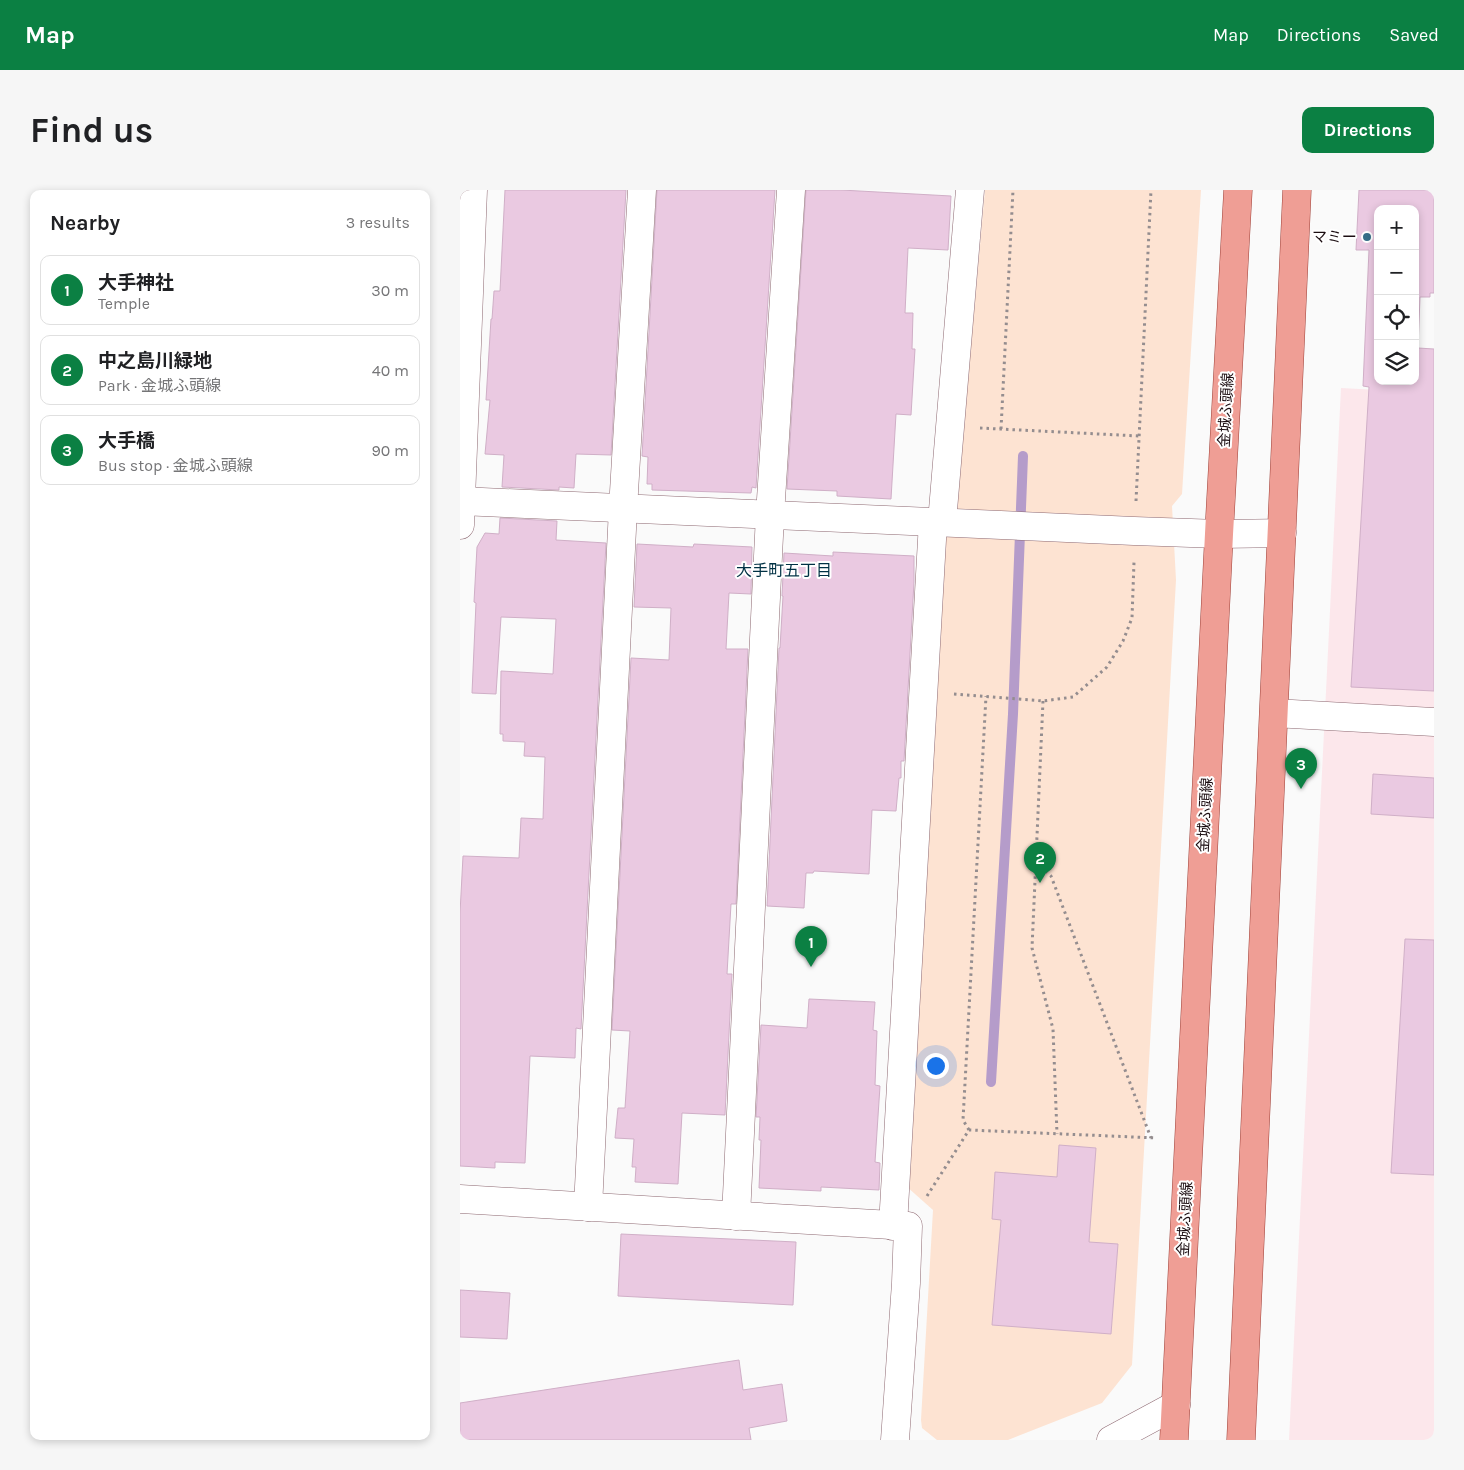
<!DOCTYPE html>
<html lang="en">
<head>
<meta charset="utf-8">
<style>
	body { margin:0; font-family:Karla,"Noto Sans JP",sans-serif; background:#f6f6f6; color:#202124 }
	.controls { position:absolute; right:15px; top:15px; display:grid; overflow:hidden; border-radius:10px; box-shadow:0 2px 8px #0003 }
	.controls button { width:45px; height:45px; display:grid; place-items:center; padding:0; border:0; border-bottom:1px solid #e0e0e0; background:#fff; color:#202124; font:25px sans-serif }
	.you { position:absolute; left:475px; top:875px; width:18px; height:18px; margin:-12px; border:4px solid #fff; border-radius:50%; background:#1a73e8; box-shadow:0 0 0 8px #1a73e833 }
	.badge { display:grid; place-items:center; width:32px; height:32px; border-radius:50%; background:#0b8043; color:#fff; font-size:16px; font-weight:700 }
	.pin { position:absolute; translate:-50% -41px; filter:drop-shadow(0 1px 2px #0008) }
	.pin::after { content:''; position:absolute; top:26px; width:18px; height:15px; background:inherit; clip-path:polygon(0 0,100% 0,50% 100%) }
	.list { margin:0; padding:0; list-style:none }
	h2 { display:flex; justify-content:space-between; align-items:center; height:65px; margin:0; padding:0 20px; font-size:21px }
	h2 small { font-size:16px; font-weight:400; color:#757577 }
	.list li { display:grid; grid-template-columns:32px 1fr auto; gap:15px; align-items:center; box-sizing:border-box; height:70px; margin:0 10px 10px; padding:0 10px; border:1px solid #e0e0e0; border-radius:10px }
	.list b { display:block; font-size:19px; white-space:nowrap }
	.list p { margin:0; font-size:16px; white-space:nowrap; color:#757577 }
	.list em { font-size:16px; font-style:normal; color:#757577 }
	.icon { flex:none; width:28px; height:28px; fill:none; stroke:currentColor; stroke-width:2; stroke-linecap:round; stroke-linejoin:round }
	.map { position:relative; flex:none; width:974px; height:1250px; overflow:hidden; border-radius:10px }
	header { display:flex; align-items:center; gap:30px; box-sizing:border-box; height:70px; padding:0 25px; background:#0b8043; color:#fff }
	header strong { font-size:24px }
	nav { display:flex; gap:28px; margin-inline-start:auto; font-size:18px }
	.intro { display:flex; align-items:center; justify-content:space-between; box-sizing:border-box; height:120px; padding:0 30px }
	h1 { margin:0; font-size:35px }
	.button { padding:12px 22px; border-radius:10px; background:#0b8043; color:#fff; font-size:18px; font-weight:700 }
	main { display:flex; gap:30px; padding:0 30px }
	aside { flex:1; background:#fff; border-radius:10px; box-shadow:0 2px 8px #0003 }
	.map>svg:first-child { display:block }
	.built { fill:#fce7eb }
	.green { fill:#fde3d2 }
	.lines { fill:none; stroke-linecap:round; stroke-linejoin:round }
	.stream { stroke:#b59cca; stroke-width:10 }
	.building { fill:#eac9e1; stroke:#d0afc7; fill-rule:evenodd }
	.minor-casing { stroke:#8e6972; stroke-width:29 }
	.major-casing { stroke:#9e4139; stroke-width:29 }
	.path { stroke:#948d8f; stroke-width:3; stroke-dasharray:2.5 4; stroke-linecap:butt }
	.minor { stroke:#fff; stroke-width:28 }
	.major { stroke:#ef9e95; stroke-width:28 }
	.poi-dot { fill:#366e88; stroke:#fff; stroke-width:2 }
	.labels { text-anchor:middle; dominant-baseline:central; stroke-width:4; stroke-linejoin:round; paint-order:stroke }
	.poi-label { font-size:15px; fill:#1b0d11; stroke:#fff; text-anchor:end }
	.street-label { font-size:15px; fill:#1b0d11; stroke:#fff }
	.neighbourhood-label { font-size:16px; fill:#003144; stroke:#fff }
</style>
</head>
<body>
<header>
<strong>Map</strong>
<nav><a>Map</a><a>Directions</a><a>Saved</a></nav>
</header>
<div class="intro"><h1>Find us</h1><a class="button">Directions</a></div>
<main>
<aside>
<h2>Nearby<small>3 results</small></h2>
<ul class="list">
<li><span class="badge">1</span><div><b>大手神社</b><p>Temple</p></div><em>30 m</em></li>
<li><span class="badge">2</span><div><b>中之島川緑地</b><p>Park · 金城ふ頭線</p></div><em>40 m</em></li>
<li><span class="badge">3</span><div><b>大手橋</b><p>Bus stop · 金城ふ頭線</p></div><em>90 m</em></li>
</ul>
</aside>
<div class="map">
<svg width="974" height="1250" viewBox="0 0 974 1250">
	<rect width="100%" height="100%" fill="#fafafa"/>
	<path class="built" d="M881 198 974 203V1250H829Z"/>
	<path class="green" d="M525 0H741L722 304 712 316 716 390 672 1175 642 1213 548 1250H477L462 1238 461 1230 473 1020 446 996 478 383 498 298Z"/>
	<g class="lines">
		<path class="stream" d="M531 892 553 524 563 266"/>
	</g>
	<g class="building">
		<path d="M45 0H166L151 265 116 264 114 298 99 297V300L42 297 44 265 25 264 30 210H26L31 129H32L34 101H40Z"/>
		<path d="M197 0H315L296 298 292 297 291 303 192 300V294H187L188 267 182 266Z"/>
		<path d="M346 0H381L491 6 488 60 448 58 445 123H453L452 159H455L451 225 436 224 431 309 377 306V301L327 299Z"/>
		<path d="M899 0H974V103H970V107H960L958 158 974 159V501L891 497 909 197 903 196 909 60H896ZM918 19H955V191H918Z"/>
		<path d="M40 328 97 331 96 350 146 353 121 839 116 838 115 868 70 866 65 973 35 972V978L0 976V723L3 666 59 668 61 628 83 629 85 567 64 566 65 552 43 551V544H40L41 481 93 484 96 429 41 427 36 504 12 503 16 413 14 412 17 357 25 343 39 344Z"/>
		<path d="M177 354 233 357 234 354 292 357 291 404 269 403 266 459H288L276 714H271L267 784H272L265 925 222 923 218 994 175 992 176 977H172L174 949 155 948 158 918H165L170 841 152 840 171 468 209 470 211 418 174 417Z"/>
		<path d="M373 362 454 366V392L444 571H441V588H439L436 621 412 620 409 684 354 681 353 683H346L344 718 307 716 319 458H320L323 406H322L324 363 373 366Z"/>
		<path d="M913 584 974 588V628L911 624Z"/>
		<path d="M945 749 974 750V985L931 983Z"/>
		<path d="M349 809 415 812 413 840 417 841 415 895 420 896 415 972 420 973 419 1000 361 997V1001L299 998 301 950H299L300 927H296L301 835 347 838Z"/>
		<path d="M599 955 636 958 629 1052 658 1054 651 1144 532 1135 541 1030 532 1029 535 982 597 987Z"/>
		<path d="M161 1044 336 1052 333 1115 158 1106Z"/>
		<path d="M0 1100 50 1103 47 1149 0 1147Z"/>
		<path d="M279 1170 283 1200 322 1194 327 1231 289 1238 291 1250H0V1213Z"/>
	</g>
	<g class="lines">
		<defs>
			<g id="minor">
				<path d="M0 311 674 341 759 344 822 343"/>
				<path d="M482 332 510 0"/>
				<path d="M0 335 13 0"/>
				<path d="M814 523 974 532"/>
				<path d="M0 1009 448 1036 446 1093 435 1250"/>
				<path d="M128 1017 163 319 182 0"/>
				<path d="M276 1026 310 325 331 0"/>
				<path d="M433 1036 473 332"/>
				<path d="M651 1250 716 1215"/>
			</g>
			<g id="major">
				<path d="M714 1250 759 344 778 0"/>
				<path d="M781 1250 837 0"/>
			</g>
		</defs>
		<use href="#minor" class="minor-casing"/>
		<use href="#major" class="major-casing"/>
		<g class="path">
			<path d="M520 238 679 246"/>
			<path d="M541 239 553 0"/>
			<path d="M676 311 691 0"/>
			<path d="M494 504 583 511 613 507 647 477 663 451 672 428 674 372"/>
			<path d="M583 511 572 758 593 839 597 944"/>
			<path d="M576 672 591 686 691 948"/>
			<path d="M509 940 503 930 526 506"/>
			<path d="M467 1006 509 940 697 948"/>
		</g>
		<use href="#minor" class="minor"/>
		<use href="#major" class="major"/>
	</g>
	<circle class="poi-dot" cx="907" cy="47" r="5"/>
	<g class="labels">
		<g class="poi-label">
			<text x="897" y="47">マミー</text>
		</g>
		<g class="street-label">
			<text transform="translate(766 220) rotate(-87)">金城ふ頭線</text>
			<text transform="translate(745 625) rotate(-87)">金城ふ頭線</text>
			<text transform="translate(725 1029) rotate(-87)">金城ふ頭線</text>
		</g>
		<g class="neighbourhood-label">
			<text x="324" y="380">大手町五丁目</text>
		</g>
	</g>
</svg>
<div class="controls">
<button>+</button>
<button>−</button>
<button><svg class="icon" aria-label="locate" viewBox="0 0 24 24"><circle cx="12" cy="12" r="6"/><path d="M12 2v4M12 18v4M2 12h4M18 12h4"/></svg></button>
<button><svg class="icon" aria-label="layers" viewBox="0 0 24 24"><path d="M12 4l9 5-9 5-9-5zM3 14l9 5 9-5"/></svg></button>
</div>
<div class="you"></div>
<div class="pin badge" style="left:351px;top:777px">1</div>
<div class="pin badge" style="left:580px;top:693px">2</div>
<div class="pin badge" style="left:841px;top:599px">3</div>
</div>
</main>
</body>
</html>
